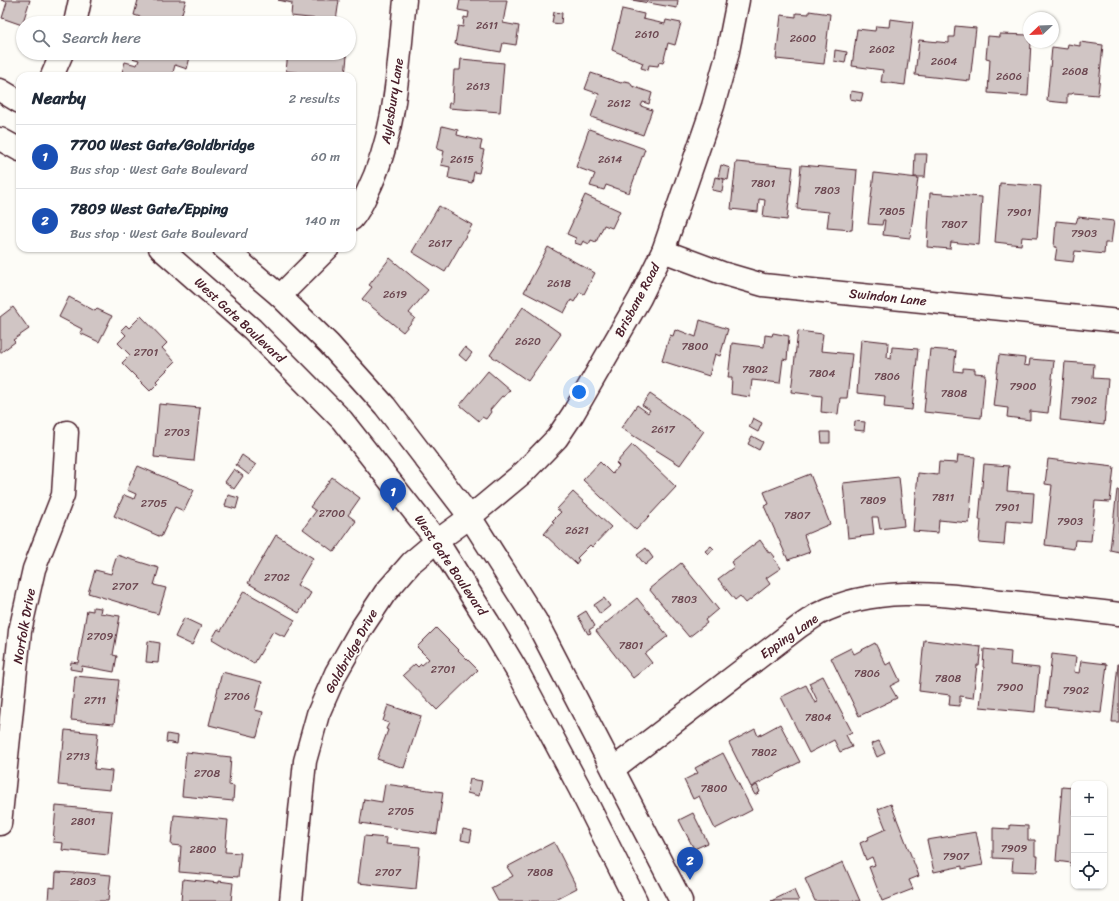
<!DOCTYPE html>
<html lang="en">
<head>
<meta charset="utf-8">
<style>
	body { margin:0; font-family:Sriracha,sans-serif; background:#f2f2f3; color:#1f2937 }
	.controls { position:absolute; right:12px; bottom:12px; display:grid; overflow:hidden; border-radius:8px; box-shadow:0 1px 3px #0004 }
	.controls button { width:36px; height:36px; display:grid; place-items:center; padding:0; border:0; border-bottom:1px solid #e0e1e3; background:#fff; color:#1f2937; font:20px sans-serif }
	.compass { position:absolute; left:1023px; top:12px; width:36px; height:36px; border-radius:50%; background:#fff; box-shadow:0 1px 3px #0004; rotate:247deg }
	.you { position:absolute; left:579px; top:392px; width:14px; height:14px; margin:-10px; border:3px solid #fff; border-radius:50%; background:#1a73e8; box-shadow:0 0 0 6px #1a73e833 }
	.badge { display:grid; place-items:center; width:26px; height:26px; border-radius:50%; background:#1f6fb2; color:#fff; font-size:13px; font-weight:700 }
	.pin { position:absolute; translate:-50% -33px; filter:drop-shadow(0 1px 2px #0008) }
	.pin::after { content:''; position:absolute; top:21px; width:14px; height:12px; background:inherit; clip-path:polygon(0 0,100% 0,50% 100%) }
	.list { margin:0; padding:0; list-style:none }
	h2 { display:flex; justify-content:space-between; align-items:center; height:52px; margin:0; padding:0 16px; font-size:17px }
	h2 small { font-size:13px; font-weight:400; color:#747a83 }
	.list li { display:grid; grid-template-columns:26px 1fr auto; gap:12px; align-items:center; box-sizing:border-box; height:64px; padding:0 16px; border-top:1px solid #e0e1e3 }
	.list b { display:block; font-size:15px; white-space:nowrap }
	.list p { margin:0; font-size:13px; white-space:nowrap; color:#747a83 }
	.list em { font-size:13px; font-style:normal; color:#747a83 }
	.icon { flex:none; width:22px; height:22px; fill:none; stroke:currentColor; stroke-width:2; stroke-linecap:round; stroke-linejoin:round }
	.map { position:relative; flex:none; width:1119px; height:901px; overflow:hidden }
	.search { position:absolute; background:#fff; box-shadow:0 1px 3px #0004; left:16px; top:16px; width:340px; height:44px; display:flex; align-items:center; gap:10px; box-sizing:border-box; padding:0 14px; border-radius:22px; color:#747a83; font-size:15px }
	.panel { position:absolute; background:#fff; box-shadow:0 1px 3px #0004; left:16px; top:72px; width:340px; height:180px; border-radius:12px }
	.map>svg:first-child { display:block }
	.building { fill:#d0c5c4; stroke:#4a1f2b }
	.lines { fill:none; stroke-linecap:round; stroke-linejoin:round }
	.minor-casing { stroke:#4a1f2b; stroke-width:25 }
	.tertiary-casing { stroke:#4a1f2b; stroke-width:25 }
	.secondary-casing { stroke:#4a1f2b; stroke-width:25 }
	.minor { stroke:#fdfcf7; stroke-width:22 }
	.tertiary { stroke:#fdfcf7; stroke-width:22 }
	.secondary { stroke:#fdfcf7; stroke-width:22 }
	.labels { text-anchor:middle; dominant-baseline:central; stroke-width:4; stroke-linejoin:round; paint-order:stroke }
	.number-label { font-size:11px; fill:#6c4851 }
	.street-label { font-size:13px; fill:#4a1f2b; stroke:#fdfcf7 }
</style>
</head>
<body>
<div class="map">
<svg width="1119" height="901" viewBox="0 0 1119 901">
	<rect width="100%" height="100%" fill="#fdfcf7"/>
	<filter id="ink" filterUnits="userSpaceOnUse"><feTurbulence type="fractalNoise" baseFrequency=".025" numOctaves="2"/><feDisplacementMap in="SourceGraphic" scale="8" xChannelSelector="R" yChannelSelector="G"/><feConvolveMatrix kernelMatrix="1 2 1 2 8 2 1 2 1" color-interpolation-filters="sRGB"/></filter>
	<g filter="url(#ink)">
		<g class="building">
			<path d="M1 0H30L22 25 2 18 7 2Z"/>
			<path d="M138 0H186L179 23H159L134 15Z"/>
			<path d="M278 0H339L336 21 291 16 292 3Z"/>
			<path d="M460 0H507L503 23 519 26 516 45 503 43 501 52 455 44 458 26 463 27 464 17 468 18 469 12 458 10Z"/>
			<path d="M632 0H678L677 8Z"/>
			<path d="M622 9 644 14 643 19 665 24 666 20 681 23 675 45 668 43 663 63 659 62 658 66 649 65 648 70 641 68 643 63 612 50Z"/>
			<path d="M809 11 830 14 824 64 776 59 781 15 796 17V13L809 14Z"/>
			<path d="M554 12 562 13 561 24 552 23Z"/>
			<path d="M890 19 913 22 905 85 881 82 883 70 852 66 857 29 875 31 876 26 889 27Z"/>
			<path d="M955 26 976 28 970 81 915 75 919 40 949 43V37H954Z"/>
			<path d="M1000 34 1029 35V42H1031L1028 96 988 93 990 59 986 58 988 36 1000 37Z"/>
			<path d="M1080 42 1103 45 1098 95 1073 93 1072 94H1067V103L1047 101 1052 47 1067 49 1068 44 1080 46Z"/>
			<path d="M835 50 847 52 845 63 834 61Z"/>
			<path d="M129 53H191L187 69 175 65 172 76H121L125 62 137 65 139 60 128 57Z"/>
			<path d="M288 53H338V55L347 56 345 76H328L286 71Z"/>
			<path d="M461 59 504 63 500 112 448 108 449 103H452L454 70H460Z"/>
			<path d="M591 73 621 83 624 81 630 82 632 86 652 93 649 104 643 102 641 106 652 110 643 135 591 117 599 94 585 89Z"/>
			<path d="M851 91 863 93 861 101 850 99Z"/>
			<path d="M442 126 458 130 457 135 482 141 480 149 484 150 479 173 474 172 472 183 448 178 450 167 441 165 444 151 437 149Z"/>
			<path d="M589 129 645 149 629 193 606 185 604 190 590 186 595 174 576 167Z"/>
			<path d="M915 154H927L925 177H914Z"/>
			<path d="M736 162 793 167 787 220 763 217 765 200 759 199 758 212 731 209Z"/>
			<path d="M721 165 730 168 728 180 718 177Z"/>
			<path d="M801 165 857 170 852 230 827 228 829 212 797 209Z"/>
			<path d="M874 173 918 178 910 238 883 235 885 220H883L882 225 868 224Z"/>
			<path d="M715 177 724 179 722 192 712 190Z"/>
			<path d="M1000 183 1041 186 1037 238 1022 237 1021 245 995 242Z"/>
			<path d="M930 193 982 197 979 245 951 242 950 249 927 247Z"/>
			<path d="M585 195 620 211 612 228 604 225 596 242 591 240 589 244 583 241 581 245 575 243 576 238 567 234Z"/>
			<path d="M439 206 472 225 445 272 412 252Z"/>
			<path d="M1078 217 1114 221 1111 243H1105L1104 254 1075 251 1073 262 1055 260 1057 247H1054L1056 221 1076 223Z"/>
			<path d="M548 247 595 273 584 294 580 292 574 302 571 300 564 313 524 292Z"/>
			<path d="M390 258 428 290 409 313 415 318 403 332 362 299 372 287 369 285Z"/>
			<path d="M69 297 95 311 97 309 112 316 99 342 80 333 82 329 59 317Z"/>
			<path d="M13 307 29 329 13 340 15 342 0 353V317Z"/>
			<path d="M523 307 561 334 528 381 490 355Z"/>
			<path d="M141 316 167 343 162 348 175 362 156 381 158 383 150 391 122 363 130 355 118 343 126 335 121 330 126 325 129 328Z"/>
			<path d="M700 320 728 329 720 356 715 354 709 376 662 361 670 335 673 336 675 330 677 331 678 330 696 337Z"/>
			<path d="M798 331 823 334 821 351 852 354 847 398H840L838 414 821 412 822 396 791 392Z"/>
			<path d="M773 333 789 336 787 360 783 359 780 383 752 380 750 397 731 394 732 378H728L732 343 764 347 765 335 772 336Z"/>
			<path d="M861 339 888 342 887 358 891 359 892 347 918 349 912 410 884 407 885 396 857 393Z"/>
			<path d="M465 347 472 353 466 361 459 355Z"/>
			<path d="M930 349 956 351 954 371 963 372V368L975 369V373L985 374 981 418 924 412Z"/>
			<path d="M999 355 1025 358 1024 365 1029 366 1030 359 1054 361 1048 413 1030 411V420L1007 417 1008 408 993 406Z"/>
			<path d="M1065 362 1094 364 1093 378 1108 379 1104 425 1060 420Z"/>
			<path d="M488 371 510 390 504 397 502 396 490 410 491 412 486 419 482 417 479 421 460 405Z"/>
			<path d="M650 394 704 431 680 465 621 428 637 405 648 413 650 410 642 405Z"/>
			<path d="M159 404 200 408 194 461 154 457Z"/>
			<path d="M753 418 762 423 758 432 749 427Z"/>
			<path d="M855 421 865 422 864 431 854 430Z"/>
			<path d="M821 432H830V443H822Z"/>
			<path d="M752 436 763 442 759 450 748 444Z"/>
			<path d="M632 445 676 487 636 530 583 480 600 462 612 474 619 466 616 463Z"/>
			<path d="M242 455 256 465 249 475 236 465Z"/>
			<path d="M958 455 975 457 969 523 939 520 938 533 913 531 918 473 938 475 939 462 957 463Z"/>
			<path d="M1048 459 1114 467 1110 502 1095 501 1091 541 1075 540 1074 549 1045 545 1052 485 1045 484Z"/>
			<path d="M984 464 1009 466 1007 491 1034 493 1032 523 1006 521 1004 545 979 543 981 520H979Z"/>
			<path d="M138 466 194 490 184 511 175 507 161 537 114 516 124 495 134 499 136 494 127 490Z"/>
			<path d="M234 469 243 476 234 489 225 482Z"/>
			<path d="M810 474 830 524 804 535 810 552 788 560 764 506 769 504 764 492Z"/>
			<path d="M332 477 360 498 348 515 356 521 334 552 303 529 316 511 310 507Z"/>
			<path d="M899 477 904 526 880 529 878 517H872L874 535 848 538 843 483Z"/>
			<path d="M1117 490H1119V552L1110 550Z"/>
			<path d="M573 492 611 527 592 547 590 545 577 558 579 560 576 564 544 534 554 522 552 521 561 512 557 509Z"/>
			<path d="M228 495 239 498 236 509 225 506Z"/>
			<path d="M276 535 313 558 297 585 311 593 299 613 248 583Z"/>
			<path d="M760 540 769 553 771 552 775 557 773 558 781 568 766 578 770 584 746 603 740 596 735 600 718 579 734 567 731 562Z"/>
			<path d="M711 546 714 549 708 554 705 551Z"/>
			<path d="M646 548 653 558 645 565 637 555Z"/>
			<path d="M117 555 159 568 154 585 166 588 158 614 88 593 95 570 111 574Z"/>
			<path d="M681 563 718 609 705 620 707 623 689 637 649 589Z"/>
			<path d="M244 591 295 620 285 637 273 631 254 664 212 639 218 629 221 631Z"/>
			<path d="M604 598 610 606 600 614 594 605Z"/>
			<path d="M637 598 668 636 645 654 652 663 633 678 596 631Z"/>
			<path d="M93 607 101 608 100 613 120 616 113 655 117 656 114 672 82 666 81 671 70 669 71 662 78 663 87 610 93 611Z"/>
			<path d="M586 611 595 626 589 630 591 633 588 634 578 616Z"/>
			<path d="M184 618 201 626 192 645 175 637Z"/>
			<path d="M436 628 478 670 437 710 403 675 415 664 418 667 421 664 422 665 429 659 417 647Z"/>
			<path d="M924 640 981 647 979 665H977L973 698 960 696V706L949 705 950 695 919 691Z"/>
			<path d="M148 641 160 643 158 663 146 662Z"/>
			<path d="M875 643 886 665 891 662 900 681 890 686 897 698 859 716 831 658 851 648 854 654Z"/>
			<path d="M984 649 1011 652 1010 665 1039 668 1035 712 980 707 984 667H983Z"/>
			<path d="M1052 654 1076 657 1074 672 1079 673 1081 661 1107 664 1101 713 1046 707Z"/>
			<path d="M1118 664H1119V722H1112Z"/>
			<path d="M222 672 262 682 255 710 263 712 257 737 209 725Z"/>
			<path d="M75 676 119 680 114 724 71 720Z"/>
			<path d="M823 676 852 732 846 735 852 747 840 752 834 740 809 753 781 697 806 685 815 703 818 702 809 683Z"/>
			<path d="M388 705 421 716 404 768 377 759 388 730 386 729 389 723 383 721Z"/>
			<path d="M780 724 800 762 751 787 729 743 755 729 758 736Z"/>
			<path d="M65 730 98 733 94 769 112 771 110 790 58 785 61 750H63Z"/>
			<path d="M167 734 178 736 177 744 166 742Z"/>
			<path d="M879 741 885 753 877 757 871 744Z"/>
			<path d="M186 752 231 757 229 785 234 786 233 801 182 796Z"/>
			<path d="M723 753 752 810 715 829 699 796 693 799 684 780 698 773 695 768Z"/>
			<path d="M470 779 482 781 479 796 467 793Z"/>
			<path d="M385 784 443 792 437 834 360 823 364 799 382 802Z"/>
			<path d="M757 785 760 792 755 795 751 788Z"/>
			<path d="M1062 787 1074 788V866H1071V863L1056 861Z"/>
			<path d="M891 804 919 876 909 880 913 889 882 901 869 867 875 865 872 857 866 860 860 843 869 839 868 837 886 829 878 809Z"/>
			<path d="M56 806 112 811 108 855 62 850 63 843 53 842Z"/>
			<path d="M693 813 708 843 694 849 679 820Z"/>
			<path d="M174 815 228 820 225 852 241 853 238 877 179 872 181 846 171 845Z"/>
			<path d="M1010 825 1028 826V840H1035V856H1038L1037 872 1012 871 1013 859 993 858V828L1010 829Z"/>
			<path d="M463 829 472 831 470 842 461 840Z"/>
			<path d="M976 832 983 865 962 869V866L934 872 927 840Z"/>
			<path d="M364 836 387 838 386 844 420 847 416 889 358 883Z"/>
			<path d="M554 842 577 888 552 901H498L491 888 513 876 507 867Z"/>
			<path d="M843 862 860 901H815L805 879Z"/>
			<path d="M56 872 75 873 76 872 111 875 108 901H48L49 887 55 888Z"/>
			<path d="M183 879 219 883V881L233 883 231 901H181Z"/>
			<path d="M794 890 799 901H771Z"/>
		</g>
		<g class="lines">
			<defs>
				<g id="minor">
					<path d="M352 219C359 211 363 202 367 193 397 133 398 65 405 0"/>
					<path d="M663 251 722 273 763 285 1119 321"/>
					<path d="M280 296 328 248"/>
					<path d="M613 769 800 626C806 622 812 618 818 614 875 585 940 594 1001 601 1040 605 1080 609 1119 614"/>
					<path d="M0 824 20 631 34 569 63 495 67 432"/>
					<path d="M291 901 305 761 318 714 336 673 361 629 385 593 412 562 437 541 470 517 524 472 557 438 573 414 640 298 663 251 713 106 727 56 738 0"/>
				</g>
				<g id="tertiary">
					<path d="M75 23 80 0"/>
					<path d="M52 76 62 53"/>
				</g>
				<g id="secondary">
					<path d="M0 90 20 102"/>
					<path d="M0 139 20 150"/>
					<path d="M160 248 252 329 342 420 437 541 488 622 519 674 580 789 636 901"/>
					<path d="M224 248 280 296 329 344 385 406 470 517 536 621 681 901"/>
				</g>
			</defs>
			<use href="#minor" class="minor-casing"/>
			<use href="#tertiary" class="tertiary-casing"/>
			<use href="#secondary" class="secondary-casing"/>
			<use href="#minor" class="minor"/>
			<use href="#tertiary" class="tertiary"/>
			<use href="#secondary" class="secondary"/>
		</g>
	</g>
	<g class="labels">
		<g class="number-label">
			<text x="487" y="25">2611</text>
			<text x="647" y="34">2610</text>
			<text x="803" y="38">2600</text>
			<text x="882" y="49">2602</text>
			<text x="944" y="61">2604</text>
			<text x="1075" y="71">2608</text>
			<text x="1009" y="76">2606</text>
			<text x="478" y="86">2613</text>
			<text x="619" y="103">2612</text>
			<text x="462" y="159">2615</text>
			<text x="610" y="159">2614</text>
			<text x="763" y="183">7801</text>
			<text x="827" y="190">7803</text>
			<text x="892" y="211">7805</text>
			<text x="1019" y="212">7901</text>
			<text x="954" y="224">7807</text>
			<text x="1084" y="233">7903</text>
			<text x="440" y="243">2617</text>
			<text x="559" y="283">2618</text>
			<text x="395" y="294">2619</text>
			<text x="528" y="341">2620</text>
			<text x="695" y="346">7800</text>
			<text x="146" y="352">2701</text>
			<text x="755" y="369">7802</text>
			<text x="822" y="373">7804</text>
			<text x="887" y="376">7806</text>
			<text x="1023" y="386">7900</text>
			<text x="954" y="393">7808</text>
			<text x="1084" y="400">7902</text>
			<text x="663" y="429">2617</text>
			<text x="177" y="432">2703</text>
			<text x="943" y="497">7811</text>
			<text x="873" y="500">7809</text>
			<text x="154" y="503">2705</text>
			<text x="1007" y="507">7901</text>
			<text x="332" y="513">2700</text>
			<text x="797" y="515">7807</text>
			<text x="1070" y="521">7903</text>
			<text x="577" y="530">2621</text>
			<text x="277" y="577">2702</text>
			<text x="125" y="586">2707</text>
			<text x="684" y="599">7803</text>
			<text x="100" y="636">2709</text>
			<text x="631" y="645">7801</text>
			<text x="443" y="669">2701</text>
			<text x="867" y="673">7806</text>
			<text x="948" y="678">7808</text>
			<text x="1010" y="687">7900</text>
			<text x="1076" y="690">7902</text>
			<text x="237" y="696">2706</text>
			<text x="95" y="700">2711</text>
			<text x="818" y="717">7804</text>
			<text x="764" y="752">7802</text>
			<text x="78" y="756">2713</text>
			<text x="207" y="773">2708</text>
			<text x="714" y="788">7800</text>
			<text x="401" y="811">2705</text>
			<text x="83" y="821">2801</text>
			<text x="1014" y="848">7909</text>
			<text x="203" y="849">2800</text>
			<text x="956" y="856">7907</text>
			<text x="388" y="872">2707</text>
			<text x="540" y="872">7808</text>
			<text x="83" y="881">2803</text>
		</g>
		<g class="street-label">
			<text transform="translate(392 101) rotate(-81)">Aylesbury Lane</text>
			<text transform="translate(888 297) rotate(6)">Swindon Lane</text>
			<text transform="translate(637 300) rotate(-62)">Brisbane Road</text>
			<text transform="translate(240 320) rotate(43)">West Gate Boulevard</text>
			<text transform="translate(451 565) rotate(56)">West Gate Boulevard</text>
			<text transform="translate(24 626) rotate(-80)">Norfolk Drive</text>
			<text transform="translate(789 636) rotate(-35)">Epping Lane</text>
			<text transform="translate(351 651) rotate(-61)">Goldbridge Drive</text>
		</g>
	</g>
</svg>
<div class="controls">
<button>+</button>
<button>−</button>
<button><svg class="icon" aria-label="locate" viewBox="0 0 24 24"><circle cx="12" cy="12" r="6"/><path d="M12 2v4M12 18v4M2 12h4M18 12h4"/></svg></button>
</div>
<svg class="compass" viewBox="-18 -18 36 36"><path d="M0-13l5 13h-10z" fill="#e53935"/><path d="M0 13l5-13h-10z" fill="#747a83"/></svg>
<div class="you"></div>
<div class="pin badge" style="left:393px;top:511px;background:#1a4fb4">1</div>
<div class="pin badge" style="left:690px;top:880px;background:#1a4fb4">2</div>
<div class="search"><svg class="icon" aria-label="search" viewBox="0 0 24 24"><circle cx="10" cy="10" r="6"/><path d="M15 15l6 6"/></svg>Search here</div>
<section class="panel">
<h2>Nearby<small>2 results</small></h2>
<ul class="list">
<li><span class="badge" style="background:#1a4fb4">1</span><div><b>7700 West Gate/Goldbridge</b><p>Bus stop · West Gate Boulevard</p></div><em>60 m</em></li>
<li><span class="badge" style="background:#1a4fb4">2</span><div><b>7809 West Gate/Epping</b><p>Bus stop · West Gate Boulevard</p></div><em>140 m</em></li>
</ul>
</section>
</div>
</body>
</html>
